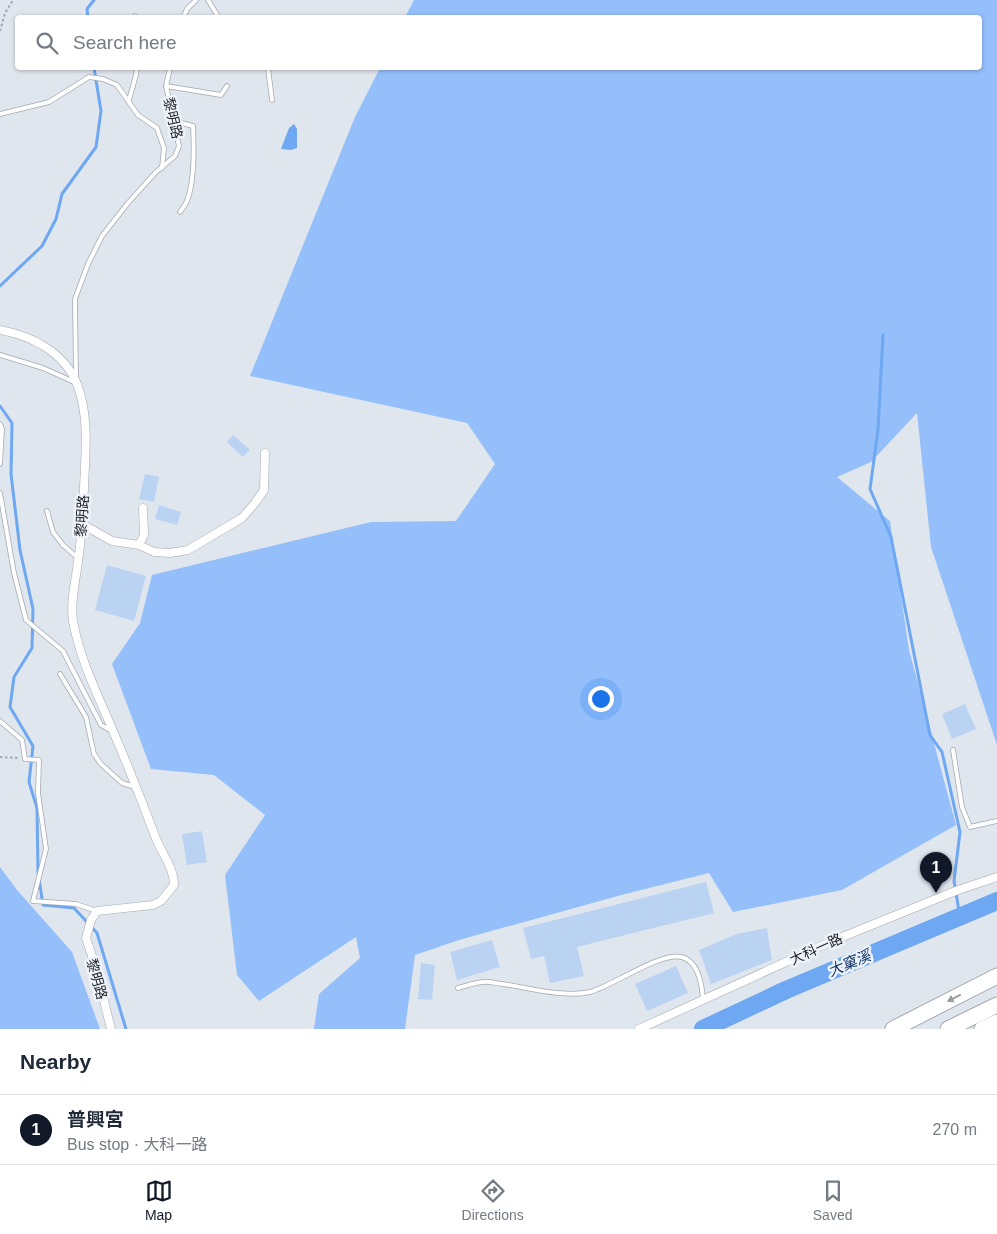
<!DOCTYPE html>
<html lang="en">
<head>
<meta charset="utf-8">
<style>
	body { margin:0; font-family:Arial,"Noto Sans TC",sans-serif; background:#f2f2f3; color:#1f2937 }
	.you { position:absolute; left:600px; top:698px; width:18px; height:18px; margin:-12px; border:4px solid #fff; border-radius:50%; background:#1a73e8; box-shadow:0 0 0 8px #1a73e833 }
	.badge { display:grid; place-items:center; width:32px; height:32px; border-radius:50%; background:#111827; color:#fff; font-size:16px; font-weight:700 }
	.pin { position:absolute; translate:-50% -41px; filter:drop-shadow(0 1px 2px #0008) }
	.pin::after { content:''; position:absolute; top:26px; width:18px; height:15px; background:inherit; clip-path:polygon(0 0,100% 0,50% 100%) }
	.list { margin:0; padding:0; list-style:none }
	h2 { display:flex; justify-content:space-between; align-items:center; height:65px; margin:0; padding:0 20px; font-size:21px }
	h2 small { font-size:16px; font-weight:400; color:#747a83 }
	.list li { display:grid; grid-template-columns:32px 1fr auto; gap:15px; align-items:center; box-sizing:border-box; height:70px; padding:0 20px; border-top:1px solid #e0e1e3 }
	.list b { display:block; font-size:19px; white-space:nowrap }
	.list p { margin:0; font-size:16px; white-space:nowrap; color:#747a83 }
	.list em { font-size:16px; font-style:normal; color:#747a83 }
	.icon { flex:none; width:28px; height:28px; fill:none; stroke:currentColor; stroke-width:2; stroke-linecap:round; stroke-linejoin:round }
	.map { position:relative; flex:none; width:997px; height:1029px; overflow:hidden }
	.search { position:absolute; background:#fff; box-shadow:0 1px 4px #0004; left:15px; right:15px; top:15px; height:55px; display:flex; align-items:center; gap:12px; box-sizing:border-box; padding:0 18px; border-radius:5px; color:#747a83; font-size:19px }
	.sheet { height:135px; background:#fff }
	nav { display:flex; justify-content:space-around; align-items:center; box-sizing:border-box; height:70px; border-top:1px solid #e0e1e3; background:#fff; font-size:14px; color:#747a83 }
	nav a { display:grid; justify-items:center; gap:2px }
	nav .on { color:#111827 }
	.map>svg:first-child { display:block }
	.green { fill:#94bffa }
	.water { fill:#6ea7f2 }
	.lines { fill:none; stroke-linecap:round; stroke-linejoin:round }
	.stream { stroke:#6ea7f2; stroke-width:3 }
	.river { stroke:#6ea7f2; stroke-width:18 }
	.building { fill:#bbd3f2 }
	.lane-casing { stroke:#a3a8b0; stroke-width:5.5 }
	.street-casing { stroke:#a3a8b0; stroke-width:9 }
	.highway-casing { stroke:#a3a8b0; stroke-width:17 }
	.path { stroke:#a2a7ad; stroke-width:2; stroke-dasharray:2.5 2.5; stroke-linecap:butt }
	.lane { stroke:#fff; stroke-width:4 }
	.street { stroke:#fff; stroke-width:8 }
	.highway { stroke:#fff; stroke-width:15 }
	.oneway { fill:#9c9d9e }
	.labels { text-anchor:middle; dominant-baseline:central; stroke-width:5; stroke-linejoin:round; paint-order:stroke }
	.street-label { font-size:14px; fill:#222527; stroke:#eef3fb }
	.water-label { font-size:15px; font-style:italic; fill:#143a6a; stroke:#eef3fb }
</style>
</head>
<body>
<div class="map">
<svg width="997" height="1029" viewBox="0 0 997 1029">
	<rect width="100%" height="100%" fill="#e0e6ee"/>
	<g class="green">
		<path d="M414 0H997V745L931 547 917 413 871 462 837 477 890 521 909 650 956 825 842 890 733 912 709 873 625 894 459 940 415 955 405 1029H314L319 994 360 958 356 937 259 1001 237 975 225 875 265 815 214 775 151 769 112 664 140 623 152 575 371 522 456 521 495 464 467 423 250 376 355 117 380 68H980V18L405 17Z"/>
		<path d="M0 867 17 890 72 952 100 1029H0Z"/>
	</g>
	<path class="water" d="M294 124 297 129V148L291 150 281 149 289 128Z"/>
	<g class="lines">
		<g class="stream">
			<path d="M88 18 87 9 94 0"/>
			<path d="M0 286 42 246 56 219 62 194 96 147 101 111 94 68"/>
			<path d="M883 335 878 430 870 489 891 537 930 735 942 752 960 832 954 881 960 917"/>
			<path d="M0 406 12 423 11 474 20 550 33 609 32 648 14 677 10 707 33 746 29 782 37 808 38 872 43 905 74 908 97 933 126 1029"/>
		</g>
		<path class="river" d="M703 1029 786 990 997 901"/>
	</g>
	<g class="building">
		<path d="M233 435 250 450 243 457 227 442Z"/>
		<path d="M145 474 159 477 154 502 139 499Z"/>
		<path d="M159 505 181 512 177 525 155 519Z"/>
		<path d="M107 565 146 576 134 621 95 610Z"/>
		<path d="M965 704 976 729 952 739 942 714Z"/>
		<path d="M202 831 207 862 187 865 182 834Z"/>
		<path d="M706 882 714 913 577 947 584 976 550 983 544 956 531 959 523 928Z"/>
		<path d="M767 928 772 960 711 984 699 950 737 934Z"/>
		<path d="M492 940 500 967 457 980 450 952Z"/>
		<path d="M421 963 435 965 432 1000 418 999Z"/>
		<path d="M676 966 688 993 647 1011 635 984Z"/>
	</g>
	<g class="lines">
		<defs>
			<g id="lane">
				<path d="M208 0 219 18"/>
				<path d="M135 16V18"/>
				<path d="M183 18 187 9 196 0"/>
				<path d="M268 68 272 100"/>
				<path d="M166 86 221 95 227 86"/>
				<path d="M129 100 136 75 137 68"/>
				<path d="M0 114 49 102 89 77 103 79 117 85 138 115 157 128 164 148 162 168"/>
				<path d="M174 121 193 126C194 147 195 178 188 198 187 203 183 208 180 212"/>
				<path d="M0 355 43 368 74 382"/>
				<path d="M76 378 75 299 88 264 102 236 128 203 155 173 175 156 179 146 166 86 170 68"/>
				<path d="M0 424 2 429 0 464"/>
				<path d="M0 493 14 573 26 620 63 651 101 725 112 731"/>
				<path d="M47 511 53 532 63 545 79 559"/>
				<path d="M60 674 86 717 94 754 101 764 122 783 135 787"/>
				<path d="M0 721 22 740 25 759 39 760 38 793 46 849 33 901 76 904 97 911"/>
				<path d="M953 750 962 807 970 827 997 821"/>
				<path d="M458 988C466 986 476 982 484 982 490 981 497 984 503 984 529 988 565 998 590 992 615 985 659 952 682 957 699 962 702 985 703 999"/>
			</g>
			<g id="street">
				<path d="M0 330C32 336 64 352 77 384 90 418 85 454 84 489 82 513 82 537 78 561 76 580 70 601 73 621 80 660 98 695 113 731 128 766 142 801 155 836 161 853 174 867 174 885L161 901 153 905 97 911 91 920 86 938 96 968 111 1029"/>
				<path d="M82 524 112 541 139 545 154 552 170 553 188 550 242 518 255 503 264 490 265 453"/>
				<path d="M139 545 144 535 143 508"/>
				<path d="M639 1029 830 942 958 890 997 877"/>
			</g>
			<g id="highway">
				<path d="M893 1029 997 976"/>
				<path d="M948 1029 997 1005"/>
				<path d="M982 1029 997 1022"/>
			</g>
		</defs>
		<use href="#lane" class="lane-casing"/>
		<use href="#street" class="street-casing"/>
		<use href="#highway" class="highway-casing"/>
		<g class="path">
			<path d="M0 31 5 13 13 0"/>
			<path d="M0 757 18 758"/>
		</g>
		<use href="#lane" class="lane"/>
		<use href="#street" class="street"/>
		<use href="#highway" class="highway"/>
	</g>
	<defs><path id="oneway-solid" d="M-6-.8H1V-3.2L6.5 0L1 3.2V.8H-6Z" transform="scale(1.25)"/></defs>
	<use class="oneway" href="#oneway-solid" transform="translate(954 998) rotate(153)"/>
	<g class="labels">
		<g class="street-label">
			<text transform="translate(173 118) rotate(77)">黎明路</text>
			<text transform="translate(82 516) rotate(-86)">黎明路</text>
			<text transform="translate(816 949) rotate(-24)">大科一路</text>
			<text transform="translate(97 979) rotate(74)">黎明路</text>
		</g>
		<g class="water-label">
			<text transform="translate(849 963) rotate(-23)">大窠溪</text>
		</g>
	</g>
</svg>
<div class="you"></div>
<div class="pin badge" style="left:936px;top:893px">1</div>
<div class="search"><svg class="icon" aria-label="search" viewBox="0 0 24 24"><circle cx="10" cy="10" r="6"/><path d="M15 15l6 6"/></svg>Search here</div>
</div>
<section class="sheet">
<h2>Nearby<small></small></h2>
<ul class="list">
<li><span class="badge">1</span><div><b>普興宮</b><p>Bus stop · 大科一路</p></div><em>270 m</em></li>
</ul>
</section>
<nav>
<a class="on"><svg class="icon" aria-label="map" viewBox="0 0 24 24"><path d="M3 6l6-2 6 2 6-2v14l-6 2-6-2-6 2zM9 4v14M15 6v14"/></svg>Map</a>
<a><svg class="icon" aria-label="directions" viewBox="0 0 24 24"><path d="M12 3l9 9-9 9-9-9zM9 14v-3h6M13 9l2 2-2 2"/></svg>Directions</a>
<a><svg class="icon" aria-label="saved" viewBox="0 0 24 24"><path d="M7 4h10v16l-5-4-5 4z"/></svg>Saved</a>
</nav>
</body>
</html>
